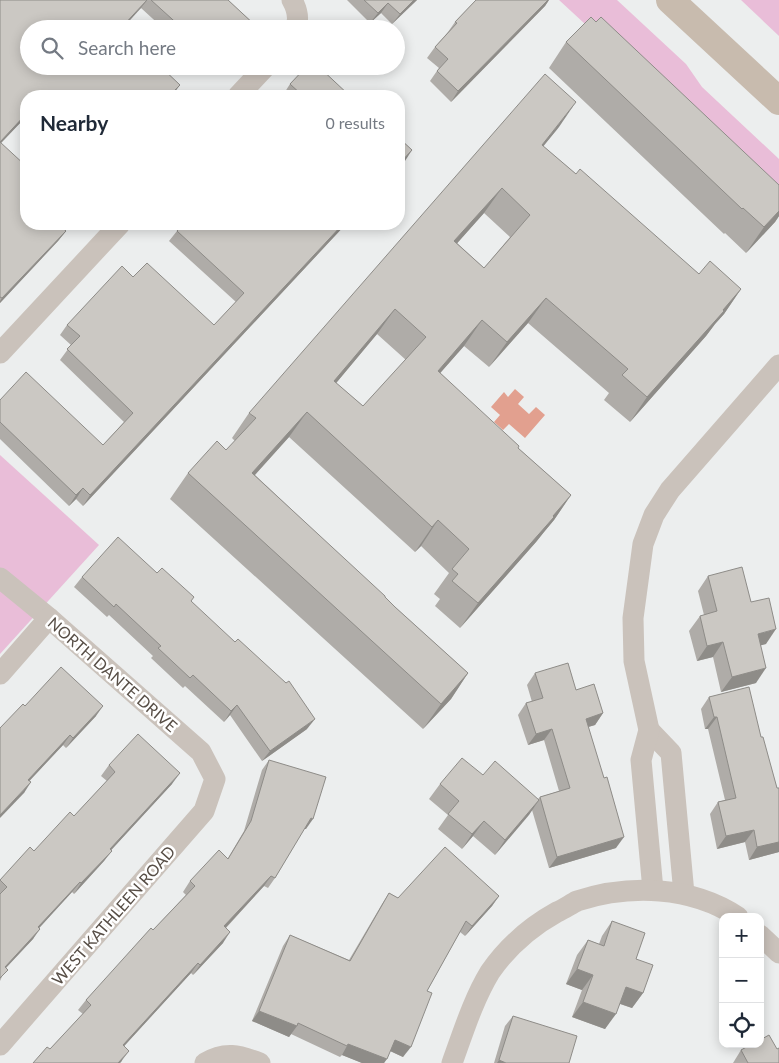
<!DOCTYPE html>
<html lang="en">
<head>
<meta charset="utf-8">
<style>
	body { margin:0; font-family:Lato,sans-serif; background:#f2f2f3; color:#1f2937 }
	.controls { position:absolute; right:15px; bottom:15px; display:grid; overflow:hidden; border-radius:10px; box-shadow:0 2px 12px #0003 }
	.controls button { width:45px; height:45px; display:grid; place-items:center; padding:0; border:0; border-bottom:1px solid #e0e1e3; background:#fff; color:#1f2937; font:25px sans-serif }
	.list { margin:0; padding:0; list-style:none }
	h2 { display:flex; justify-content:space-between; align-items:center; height:65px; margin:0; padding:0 20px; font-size:21px }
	h2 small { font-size:16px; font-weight:400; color:#747a83 }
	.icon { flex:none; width:28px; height:28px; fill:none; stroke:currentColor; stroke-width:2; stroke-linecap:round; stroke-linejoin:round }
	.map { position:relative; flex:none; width:779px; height:1063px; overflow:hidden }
	.search { position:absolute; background:#fff; box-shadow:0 2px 12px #0003; left:20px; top:20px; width:385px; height:55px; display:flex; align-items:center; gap:12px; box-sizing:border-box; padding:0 18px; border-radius:28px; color:#747a83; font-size:19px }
	.panel { position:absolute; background:#fff; box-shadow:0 2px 12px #0003; left:20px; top:90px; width:385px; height:140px; border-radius:20px }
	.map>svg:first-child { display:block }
	.green { fill:#e9bdd8 }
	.water { fill:#e2a08f }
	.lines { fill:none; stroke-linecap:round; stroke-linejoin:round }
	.minor { stroke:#cac2bb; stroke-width:21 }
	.primary { stroke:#c8bbae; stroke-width:28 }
	.wall { fill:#afaca8; fill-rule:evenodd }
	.shaded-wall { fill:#8e8c88 }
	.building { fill:#cbc8c3; stroke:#8e8c88; fill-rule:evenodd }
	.labels { text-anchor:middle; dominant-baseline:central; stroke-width:5; stroke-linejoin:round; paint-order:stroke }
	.street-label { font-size:16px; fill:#574e46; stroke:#fff }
</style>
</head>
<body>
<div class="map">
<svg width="779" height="1063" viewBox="0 0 779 1063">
	<rect width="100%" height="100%" fill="#eceeee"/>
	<g class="green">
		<path d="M559 0H617L686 64 702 87 779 159V203Z"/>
		<path d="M741 0H779V36Z"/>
		<path d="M0 455 99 545 0 654Z"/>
	</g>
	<path class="water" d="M515 389 524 397 518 404 529 414 536 407 545 415 525 438 509 424 503 430 494 422 500 415 491 407 504 392 508 397Z"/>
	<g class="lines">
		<g class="minor">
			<path d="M292 0C297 9 300 19 295 29"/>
			<path d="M238 96 266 66"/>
			<path d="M0 353 120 224"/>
			<path d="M0 578 49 618 201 752 215 779 204 811 0 1045"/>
			<path d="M0 674 49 618"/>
			<path d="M649 730 671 753 684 894"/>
			<path d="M653 890 641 760 649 730 634 661 633 618 643 544 654 515 670 490 779 365"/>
			<path d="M760 935 779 953"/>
			<path d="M205 1063C225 1051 239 1055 260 1063"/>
			<path d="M452 1063C463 1033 473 1000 490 972 508 946 530 927 557 912 564 909 571 904 577 901 630 884 691 886 738 917"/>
		</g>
		<path class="primary" d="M670 0 779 101"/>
	</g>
	<g class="wall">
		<path d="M0 0H228L256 26 254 29H164L141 8 26 96V125L22 121 1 143 26 224 66 231 58 241 0 303Z"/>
		<path d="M347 0H417L392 24 381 13 370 23Z"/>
		<path d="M476 0H549L545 6 451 102 430 81 439 68 427 58 435 47 448 32 455 22Z"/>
		<path d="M566 42 779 185V216L775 222 746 253 725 233 724 234 549 68Z"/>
		<path d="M206 66H220L214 73Z"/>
		<path d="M290 84 350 96H284L283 95Z"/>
		<path d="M559 127 543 146 576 174 699 274 741 289 724 314 715 324 706 336 630 422 604 400 609 393 528 323 489 367 464 346 440 373 518 448 571 495 554 520 544 532 536 542 460 628 435 606 440 599 434 594 449 573 421 546 415 552 289 437 255 475 395 607 468 673 451 699 423 729 170 499 188 473 226 450 235 441 232 438 249 413ZM484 213 510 237 484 268 457 243ZM377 334 406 360 363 406 336 383Z"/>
		<path d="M179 224H346L83 506 76 499 69 506 0 439V400L103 445 124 422 60 360 71 345 60 335 67 325 133 277 214 325 236 302 169 241 181 226Z"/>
		<path d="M157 573 191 601 307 729 262 761 230 715 224 722 185 686 183 688 151 658 153 656 109 615 107 617 74 587 82 577Z"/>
		<path d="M708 576 751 602 766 644 761 645 756 683 721 692 713 657 697 661 689 631 700 616 704 615 698 591Z"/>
		<path d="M535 673 576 690 603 713 595 725 588 727 616 848 549 868 532 810 495 855 473 836 462 849 438 829 448 815 429 799 440 784 483 775 538 799 540 797 559 791 544 740 528 745 518 715 526 703 532 702 527 685Z"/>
		<path d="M709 697 761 737 777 788H779V852L749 860 745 842 717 849 710 814 718 802 725 800 708 729H705L701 709Z"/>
		<path d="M25 706 96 716 66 748 63 745 29 781 24 793Z"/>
		<path d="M269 760 306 829H304L275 878 268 888 264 886 226 928 223 943 193 975 191 973 124 1046 122 1061 120 1063H33L50 1049 83 1014 78 1010 86 1000 153 930 186 895 183 892 190 881 228 858 244 831 262 770Z"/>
		<path d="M109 765 172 784 111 850 104 861 74 894 72 892 39 928 33 939 6 968 0 981V880L74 816 107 781 101 776Z"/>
		<path d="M389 893 398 898 499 896 492 906 465 936 460 932 427 991 403 1057 390 1051 384 1063H362L342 1055 340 1057 291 1034 289 1037 252 1021 283 946 290 935 349 960 382 904Z"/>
		<path d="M612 921 636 959 643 993 632 1008 620 1004 605 1029 572 1017 582 990 566 984 577 955 588 940 599 944 602 936Z"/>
		<path d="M513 1016 569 1063H494L505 1026Z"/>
		<path d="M777 1049 779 1063H733L741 1050Z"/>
	</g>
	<g class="shaded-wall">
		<path d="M147 0 141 8 122 29H120Z"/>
		<path d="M414 0H417L392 24 400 14Z"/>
		<path d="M548 0H549L545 6 451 102 458 91Z"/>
		<path d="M388 3 381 13 370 23 378 13Z"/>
		<path d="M180 85 172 96H169Z"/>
		<path d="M576 102 559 127 524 170 542 145Z"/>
		<path d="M26 114 22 121 0 144V142Z"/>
		<path d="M412 150 405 161 399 167V164Z"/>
		<path d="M502 188 484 213 437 266 454 241Z"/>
		<path d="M779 211V216L775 222 746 253 764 227Z"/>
		<path d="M343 224H346L83 506 90 495Z"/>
		<path d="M66 231 58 241 0 303V301L2 298Z"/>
		<path d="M741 289 724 314 715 324 706 336 630 422 647 397Z"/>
		<path d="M546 298 528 323 489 367 507 342Z"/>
		<path d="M395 309 377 334 317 406 334 381Z"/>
		<path d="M482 320 464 346 420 396 438 371Z"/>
		<path d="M307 412 289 437 234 498 252 473Z"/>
		<path d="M83 488 76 499 69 506 76 495Z"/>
		<path d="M571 495 554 520 544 532 536 542 460 628 478 603Z"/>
		<path d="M438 520 421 546 415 552 432 527Z"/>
		<path d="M776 629 766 644 747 649 758 634Z"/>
		<path d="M723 642 713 657 697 661 707 646Z"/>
		<path d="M766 668 756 683 721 692 732 677Z"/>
		<path d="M468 673 451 699 423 729 441 704Z"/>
		<path d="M237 705 230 715 224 722 231 711Z"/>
		<path d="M103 706 96 716 66 748 73 738Z"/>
		<path d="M603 713 595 725 578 730 586 719Z"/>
		<path d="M714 717H717L708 729H705Z"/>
		<path d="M315 719 307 729 262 761 270 751Z"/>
		<path d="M552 729 544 740 528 745 536 734Z"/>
		<path d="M70 735 63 745 21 790 28 780Z"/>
		<path d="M180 773 172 784 103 859 110 849Z"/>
		<path d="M31 782 24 793 0 818V815Z"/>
		<path d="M539 800 529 815 495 855 505 840Z"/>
		<path d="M311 818 313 819 306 829H304Z"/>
		<path d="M484 821 473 836 462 849 472 834Z"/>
		<path d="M754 830 745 842 717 849 726 836Z"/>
		<path d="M624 837 616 848 549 868 557 857Z"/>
		<path d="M779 842V852L749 860 757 847Z"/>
		<path d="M112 851 104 861 74 894 81 883Z"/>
		<path d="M271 876 264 886 217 937 224 926Z"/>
		<path d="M80 882 72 892 31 937 38 927Z"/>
		<path d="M499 896 492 906 465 936 472 926Z"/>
		<path d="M40 929 33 939 0 974 5 967Z"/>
		<path d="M230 932 223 943 193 975 200 965Z"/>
		<path d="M198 963 191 973 116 1055 123 1045Z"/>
		<path d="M577 969 593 975 582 990 566 984Z"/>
		<path d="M626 987 643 993 632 1008 615 1002Z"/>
		<path d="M583 1002 616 1014 605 1029 572 1017Z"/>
		<path d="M259 1011 297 1026 289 1037 252 1021Z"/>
		<path d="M395 1040 411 1047 403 1057 388 1050Z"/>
		<path d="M348 1044 387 1059 384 1063H362L342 1055Z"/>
		<path d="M129 1051 120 1063H118Z"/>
		<path d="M499 1060 506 1063H497Z"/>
	</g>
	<g class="building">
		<path d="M0 0H147L120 29H29V66H160L180 85 169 96H26V114L0 142Z"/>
		<path d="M151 0H228L256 26 253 29H183Z"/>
		<path d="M364 0H414L400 14 388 3 378 13Z"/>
		<path d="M476 0H548L458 91 437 71 448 59 435 47 457 23 455 22Z"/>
		<path d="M591 17 596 22 601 17 779 185V211L764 227 743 208 742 209 566 42Z"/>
		<path d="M307 66H318L350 96H303L290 84Z"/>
		<path d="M545 74 576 102 542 145 576 174 580 169 699 274 710 261 741 289 723 310 724 311 647 397 622 375 628 369 546 298 507 342 482 320 438 371 519 446 518 448 571 495 553 516 554 517 478 603 452 581 458 574 452 569 469 549 438 520 432 527 307 412 252 473 385 596V597L395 607 468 673 441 704 188 473 217 441 226 450 256 418 249 413ZM502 188 530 215 484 268 454 241ZM395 309 426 337 363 406 334 381Z"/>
		<path d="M399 138 412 150 399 164Z"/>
		<path d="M0 142 26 166V224H58L66 231 2 298 0 297Z"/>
		<path d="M183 224H343L90 495 83 488 76 495 0 422V400L26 372 103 445 133 413 67 349 80 336 67 325 122 266 133 277 147 263 214 325 244 293 177 231Z"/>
		<path d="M118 537 157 573 162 568 194 597 191 601 235 642 238 639 286 683 289 681 315 719 270 751 237 705 231 711 193 675 190 678 158 648 161 646 116 604 114 607 82 577Z"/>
		<path d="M742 567 751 602 769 598 776 629 758 634 766 668 732 677 723 642 707 646 700 616 717 611 708 576Z"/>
		<path d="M568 663 576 690 594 684 603 713 586 719 604 778 607 777 624 837 557 857 540 797 570 788 552 729 536 734 526 703 543 698 535 673Z"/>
		<path d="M61 667 103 706 73 738 70 735 28 780 31 782 0 815V728L23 704 25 706Z"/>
		<path d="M749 687 761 737H763L777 788H779V842L757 847 754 830 726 836 718 802 736 798 717 717H714L709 697Z"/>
		<path d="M138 734 180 773 110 849 112 851 81 883 80 882 38 927 40 929 5 967 8 970 0 978V894L7 887 0 880 30 847 34 851 70 812 74 816 115 772 109 765Z"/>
		<path d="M462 758 483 775 495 761 539 800 505 840 484 821 472 834 448 814 459 801 440 784Z"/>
		<path d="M269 760 326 777 313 819 311 818 275 878 271 876 224 926 230 932 200 965 198 963 123 1045 129 1051 118 1063H33L47 1047 50 1049 91 1005 86 1000 151 928 153 930 195 886 190 881 219 850 228 859 251 821Z"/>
		<path d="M445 847 499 896 472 926 466 921 427 991 432 993 411 1047 395 1040 387 1059 348 1044 347 1046 298 1023 297 1026 259 1011 290 935 350 961 389 893 398 898Z"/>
		<path d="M612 921 645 933 636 959 653 965 643 993 626 987 616 1014 583 1002 593 975 577 969 588 940 604 946Z"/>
		<path d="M513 1016 577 1036 569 1063H506L499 1060Z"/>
		<path d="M769 1035 777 1049 779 1048V1063H748L741 1050 752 1044H760V1040Z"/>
	</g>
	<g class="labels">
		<g class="street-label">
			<text transform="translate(113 674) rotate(41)">NORTH DANTE DRIVE</text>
			<text transform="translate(113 915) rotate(-49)">WEST KATHLEEN ROAD</text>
		</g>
	</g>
</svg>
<div class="controls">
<button>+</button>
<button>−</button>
<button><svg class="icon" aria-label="locate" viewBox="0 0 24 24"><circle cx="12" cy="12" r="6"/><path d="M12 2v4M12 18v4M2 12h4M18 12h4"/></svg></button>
</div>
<div class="search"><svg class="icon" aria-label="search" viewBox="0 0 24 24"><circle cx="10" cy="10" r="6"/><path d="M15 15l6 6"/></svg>Search here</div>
<section class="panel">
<h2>Nearby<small>0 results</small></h2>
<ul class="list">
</ul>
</section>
</div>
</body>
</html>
